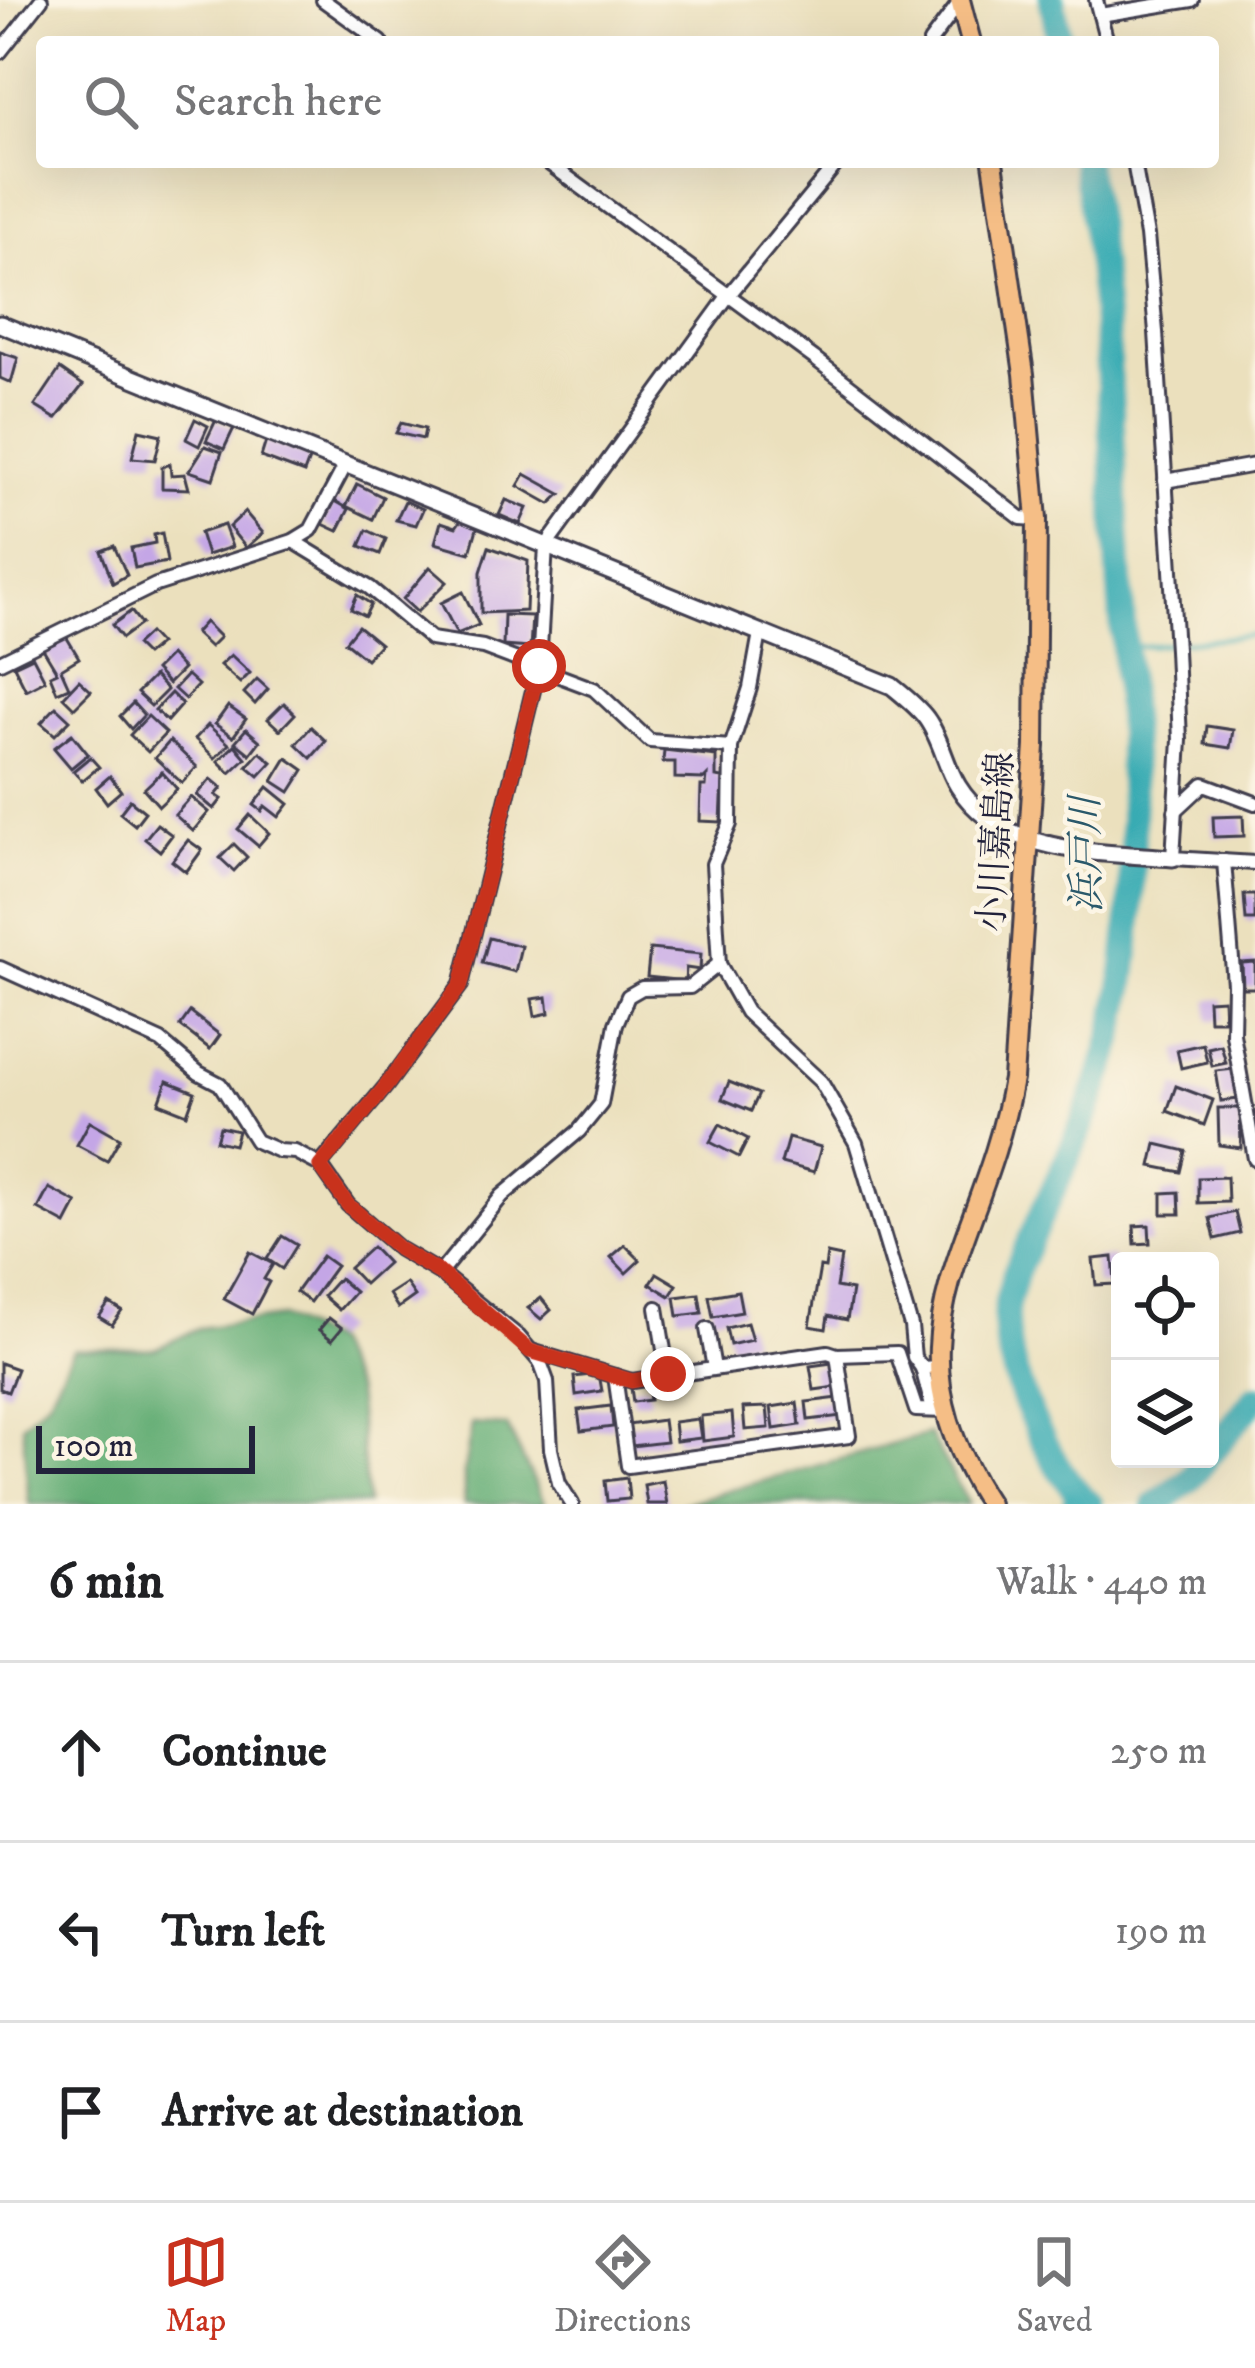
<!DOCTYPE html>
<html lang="en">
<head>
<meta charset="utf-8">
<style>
	body { margin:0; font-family:"IM FELL DW Pica","Noto Serif JP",serif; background:#f6f6f6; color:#202124 }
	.controls { position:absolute; right:36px; bottom:36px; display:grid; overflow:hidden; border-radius:12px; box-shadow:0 12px 48px #0002 }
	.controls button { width:108px; height:108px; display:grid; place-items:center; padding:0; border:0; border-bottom:3px solid #e0e0e0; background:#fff; color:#202124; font:60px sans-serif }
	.scale { position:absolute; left:36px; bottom:30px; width:219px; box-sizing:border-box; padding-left:12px; border:6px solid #22223b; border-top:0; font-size:33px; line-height:42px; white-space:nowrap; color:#22223b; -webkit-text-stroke:9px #fcf5e5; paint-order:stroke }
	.stop { position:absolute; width:36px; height:36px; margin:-27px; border:9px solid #c8321e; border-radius:50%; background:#fff }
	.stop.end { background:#c8321e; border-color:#fff; box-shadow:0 3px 12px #0008 }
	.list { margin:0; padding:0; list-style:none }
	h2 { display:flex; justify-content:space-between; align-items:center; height:156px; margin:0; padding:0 48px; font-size:51px }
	h2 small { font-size:39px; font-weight:400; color:#757577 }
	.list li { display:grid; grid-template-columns:78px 1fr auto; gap:36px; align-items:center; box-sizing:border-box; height:180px; padding:0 48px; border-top:3px solid #e0e0e0 }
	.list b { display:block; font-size:45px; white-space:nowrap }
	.list em { font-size:39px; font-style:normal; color:#757577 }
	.icon { flex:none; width:66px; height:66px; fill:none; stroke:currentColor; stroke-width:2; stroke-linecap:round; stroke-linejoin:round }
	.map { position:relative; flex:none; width:1255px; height:1504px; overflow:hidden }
	.search { position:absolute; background:#fff; box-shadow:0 12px 48px #0002; left:36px; right:36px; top:36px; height:132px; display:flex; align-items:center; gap:30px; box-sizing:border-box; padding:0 42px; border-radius:12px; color:#757577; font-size:45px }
	.sheet { height:696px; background:#fff }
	nav { display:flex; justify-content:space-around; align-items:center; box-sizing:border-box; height:168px; border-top:3px solid #e0e0e0; background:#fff; font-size:33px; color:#757577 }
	nav a { display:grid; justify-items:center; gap:6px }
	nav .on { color:#c8321e }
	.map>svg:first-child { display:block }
	.forest { fill:#64ad74; stroke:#436858; stroke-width:3 }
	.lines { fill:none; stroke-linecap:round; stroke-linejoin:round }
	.stream { stroke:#39abb3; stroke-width:4.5 }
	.river { stroke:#39abb3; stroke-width:27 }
	.building { fill:#c4a6e6 }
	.minor-casing { stroke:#403e4e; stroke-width:18 }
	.tertiary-casing { stroke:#403e4e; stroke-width:21 }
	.primary-casing { stroke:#403e4e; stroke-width:24 }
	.minor { stroke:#fff; stroke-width:12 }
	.tertiary { stroke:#fff; stroke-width:15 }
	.primary { stroke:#f5be86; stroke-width:18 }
	.route { stroke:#c8321e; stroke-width:15 }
	.labels { text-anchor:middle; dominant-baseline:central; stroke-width:9; stroke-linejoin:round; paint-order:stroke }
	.street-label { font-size:36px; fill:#22223b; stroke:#fcf5e5 }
	.water-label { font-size:39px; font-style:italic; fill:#2b596b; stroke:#fcf5e5 }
</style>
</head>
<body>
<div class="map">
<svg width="1255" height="1504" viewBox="0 0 1255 1504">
	<rect width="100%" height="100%" fill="#fcf5e5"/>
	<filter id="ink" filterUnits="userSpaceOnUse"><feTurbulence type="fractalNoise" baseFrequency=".00833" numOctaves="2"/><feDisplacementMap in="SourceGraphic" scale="24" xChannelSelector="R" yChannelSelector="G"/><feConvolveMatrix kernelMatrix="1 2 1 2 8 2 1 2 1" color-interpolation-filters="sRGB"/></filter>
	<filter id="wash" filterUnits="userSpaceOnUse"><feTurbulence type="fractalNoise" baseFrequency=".004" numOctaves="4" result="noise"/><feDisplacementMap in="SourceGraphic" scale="48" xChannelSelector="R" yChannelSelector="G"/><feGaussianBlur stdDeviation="2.7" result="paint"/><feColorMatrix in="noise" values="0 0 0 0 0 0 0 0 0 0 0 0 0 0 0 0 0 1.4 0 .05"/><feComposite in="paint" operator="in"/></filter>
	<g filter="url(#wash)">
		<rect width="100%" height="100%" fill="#ebe0bd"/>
		<g class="forest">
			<path d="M281 1317 331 1342 356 1392 367 1504H29L22 1424 49 1398 73 1349H155L199 1328Z"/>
			<path d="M472 1424 507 1426 545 1504H464V1471Z"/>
			<path d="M929 1434 969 1504H681Z"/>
		</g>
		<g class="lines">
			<g class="stream">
				<path d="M1125 648 1255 635"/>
				<path d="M1064 1504 1072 1489"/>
			</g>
			<g class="river">
				<path d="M1052 0 1060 42"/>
				<path d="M1084 162C1110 297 1111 432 1119 569 1128 715 1146 877 1116 1022 1100 1101 1047 1198 1015 1274 1012 1286 1007 1299 1006 1311 1002 1366 1048 1470 1090 1504"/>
				<path d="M1210 1454 1255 1398"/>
				<path d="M1156 1504 1189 1480 1206 1459"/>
			</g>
		</g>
		<g id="blocks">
			<g class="building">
				<path d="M0 352 18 358 11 383 0 378Z"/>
				<path d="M60 369 83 385 56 419 35 406Z"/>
				<path d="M195 419 208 426 199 446 186 439Z"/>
				<path d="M216 420 234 428 224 449 206 441Z"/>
				<path d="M401 423 425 429 423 439 396 433Z"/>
				<path d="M139 430 161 435 155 460 132 458Z"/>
				<path d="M266 441 310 457 304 473 261 457Z"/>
				<path d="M205 446 222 452 213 479 189 471Z"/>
				<path d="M170 464 171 475 185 474 189 489 162 488V467Z"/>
				<path d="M525 474 561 494 550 504 518 486Z"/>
				<path d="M357 484 383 497 373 519 346 506Z"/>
				<path d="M506 500 527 508 520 524 499 515Z"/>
				<path d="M335 501 349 509 338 531 323 524Z"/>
				<path d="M405 501 423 509 416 525 396 520Z"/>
				<path d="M245 512 263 533 246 548 229 527Z"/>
				<path d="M461 520 478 525 470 553 435 543 441 522 456 527Z"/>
				<path d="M224 525 232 547 207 555 200 533Z"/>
				<path d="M367 530 386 539 380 554 360 546Z"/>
				<path d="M162 533 167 562 135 568 131 548 155 543 154 535Z"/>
				<path d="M114 546 127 575 113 583 101 551Z"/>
				<path d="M489 547 528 561 526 611 481 613V572Z"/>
				<path d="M430 567 447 582 417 612 403 599Z"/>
				<path d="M463 592 479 625 457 634 441 603Z"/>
				<path d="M357 595 371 604 365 616 351 609Z"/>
				<path d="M131 611 141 624 122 638 112 625Z"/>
				<path d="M504 615 532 616 530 648 503 646Z"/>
				<path d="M205 622 220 637 210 647 195 633Z"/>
				<path d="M358 626 380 644 366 659 345 642Z"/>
				<path d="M64 633 79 658 61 669 69 687 57 692 50 675 57 672 42 647Z"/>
				<path d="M149 633 159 644 146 655 136 645Z"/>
				<path d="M170 655 183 669 168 684 155 670Z"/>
				<path d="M231 655 250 673 240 683 220 665Z"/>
				<path d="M33 657 45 680 26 690 14 666Z"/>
				<path d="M187 675 198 685 185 699 174 689Z"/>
				<path d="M154 676 167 690 151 706 137 693Z"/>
				<path d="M257 679 268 689 255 704 244 693Z"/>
				<path d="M79 680 91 691 74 708 63 697Z"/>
				<path d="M171 693 182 704 167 721 155 710Z"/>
				<path d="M133 703 144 715 131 729 120 716Z"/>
				<path d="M284 703 295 714 280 730 268 719Z"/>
				<path d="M228 706 246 719 233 737 215 724Z"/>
				<path d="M56 707 70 720 55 735 41 723Z"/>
				<path d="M148 716 166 733 148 752 130 735Z"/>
				<path d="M208 725 229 744 215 758 195 739Z"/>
				<path d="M1207 726 1233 730 1230 748 1205 744Z"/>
				<path d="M311 727 326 741 311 758 296 744Z"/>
				<path d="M246 729 260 741 250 754 235 742Z"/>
				<path d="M72 734 88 754 71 768 54 748Z"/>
				<path d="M170 741 197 767 182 783 155 758Z"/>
				<path d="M235 745 246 758 230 773 218 761Z"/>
				<path d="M664 750 716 756V777L723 778 721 822 700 821 701 786H706L707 776 704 779 675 778V762H663Z"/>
				<path d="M260 752 272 762 259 776 247 766Z"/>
				<path d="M90 757 99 767 82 781 73 771Z"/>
				<path d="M287 758 304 770 290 792 273 781Z"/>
				<path d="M162 772 177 789 159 806 144 789Z"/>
				<path d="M110 776 121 791 107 803 96 788Z"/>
				<path d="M211 779 222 788 216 795 222 799 214 809 197 795Z"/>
				<path d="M268 787 289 804 279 817 265 806 262 811 254 805Z"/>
				<path d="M191 797 209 812 193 831 175 815Z"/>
				<path d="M130 800 145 812 135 825 120 813Z"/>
				<path d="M250 815 269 833 258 846 238 829Z"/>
				<path d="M1243 816 1244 836 1214 837 1213 817Z"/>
				<path d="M157 824 172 835 160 851 145 839Z"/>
				<path d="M188 840 202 850 186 872 172 861Z"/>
				<path d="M234 844 247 857 234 871 220 858Z"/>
				<path d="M1244 895H1255V920H1246Z"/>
				<path d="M489 938 521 946 515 972 482 963Z"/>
				<path d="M650 949 701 954 700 970 686 968 685 981 647 977Z"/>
				<path d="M1255 962V988H1243L1242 963Z"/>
				<path d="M547 997 549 1013 535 1016 532 999Z"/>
				<path d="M1223 999 1224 1020H1209L1208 1000Z"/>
				<path d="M190 1012 220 1035 210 1049 180 1026Z"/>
				<path d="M1203 1044 1207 1062 1181 1068 1177 1050Z"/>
				<path d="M1221 1045 1226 1063 1212 1066 1208 1048Z"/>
				<path d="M1234 1069 1239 1099 1221 1101 1216 1071Z"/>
				<path d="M167 1081 195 1092 187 1114 159 1103Z"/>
				<path d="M729 1082 759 1094 751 1111 722 1099Z"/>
				<path d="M1176 1086 1213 1100 1204 1125 1167 1111Z"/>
				<path d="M1218 1108H1240L1241 1148 1219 1145Z"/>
				<path d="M90 1121 120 1138 107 1161 77 1145Z"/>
				<path d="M720 1124 748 1139 739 1157 710 1142Z"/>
				<path d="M220 1127 238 1131 234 1145 216 1141Z"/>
				<path d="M788 1138 821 1147 814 1172 781 1163Z"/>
				<path d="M1156 1144 1186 1151 1181 1172 1151 1166Z"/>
				<path d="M1227 1177 1228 1202 1198 1203V1178Z"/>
				<path d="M49 1188 77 1203 66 1224 38 1209Z"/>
				<path d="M1179 1192 1180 1214H1162V1193Z"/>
				<path d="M1235 1212 1240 1233 1215 1239 1210 1218Z"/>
				<path d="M1149 1225 1150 1243 1135 1244 1134 1226Z"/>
				<path d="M282 1236 297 1245 282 1269 267 1259Z"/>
				<path d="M625 1245 640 1260 626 1273 611 1257Z"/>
				<path d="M372 1247 387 1263 364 1284 349 1268Z"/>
				<path d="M250 1252 273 1264 264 1279 269 1282 252 1314 224 1299Z"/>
				<path d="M827 1254 841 1257 836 1287 852 1290 847 1320 828 1316 826 1329 810 1326 820 1267 825 1268Z"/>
				<path d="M322 1256 336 1266 310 1302 296 1292Z"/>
				<path d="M1113 1257 1115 1284 1096 1285 1093 1259Z"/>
				<path d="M657 1273 677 1285 670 1296 650 1284Z"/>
				<path d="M339 1278 355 1292 339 1310 323 1296Z"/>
				<path d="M406 1283 415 1296 398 1308 389 1294Z"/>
				<path d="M738 1291 742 1312 713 1317 709 1296Z"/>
				<path d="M699 1294 702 1313 678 1316 675 1297Z"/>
				<path d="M541 1298 551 1310 541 1319 528 1308Z"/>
				<path d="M109 1303 122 1311 112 1325 99 1317Z"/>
				<path d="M329 1318 342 1328 332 1340 319 1330Z"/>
				<path d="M747 1323 752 1340 730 1345 726 1328Z"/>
				<path d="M0 1363 17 1369 8 1392 0 1389Z"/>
				<path d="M832 1363 836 1387 814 1390 810 1366Z"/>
				<path d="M599 1374 602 1391 576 1395 574 1377Z"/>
				<path d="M648 1385 650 1400 633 1402 631 1388Z"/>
				<path d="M839 1398 842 1416 808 1420 806 1402Z"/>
				<path d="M797 1403 800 1425 774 1429 771 1407Z"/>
				<path d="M611 1406 613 1427 581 1431 578 1410Z"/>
				<path d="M767 1407 769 1428 745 1430 743 1408Z"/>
				<path d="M732 1413 734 1437 703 1441 701 1416Z"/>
				<path d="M698 1419 701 1438 676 1441 674 1422Z"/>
				<path d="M663 1420 666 1442 631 1446 628 1425Z"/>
				<path d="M627 1478 629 1499 607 1501 605 1481Z"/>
				<path d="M663 1481 667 1504H647L644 1485Z"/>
			</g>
		</g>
	</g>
	<g filter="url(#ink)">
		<use href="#blocks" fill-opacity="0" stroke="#403e4e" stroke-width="3"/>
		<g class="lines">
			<defs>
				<g id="minor">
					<path d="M323 0 381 42"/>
					<path d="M1096 0 1107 42"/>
					<path d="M1100 15 1192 0"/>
					<path d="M930 42 960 2"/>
					<path d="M0 52 41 0"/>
					<path d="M547 162 814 358 1021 518 1037 519"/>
					<path d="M1134 162 1147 235 1156 332 1176 650 1180 740 1173 858 1255 863"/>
					<path d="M1165 481 1255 465"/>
					<path d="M293 541 370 588 431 639 483 647 594 689 650 741 731 747"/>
					<path d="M760 633 750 688 731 747 730 824 713 864 719 964 746 1012 821 1082 856 1143 911 1326 914 1357 922 1368 937 1367"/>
					<path d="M0 662 156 585 293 541 311 530 346 464"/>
					<path d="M1175 811 1204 784 1255 803"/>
					<path d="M1224 861 1234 984 1233 1034 1255 1159"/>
					<path d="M0 968 161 1041 199 1073 220 1084 256 1141 279 1151 295 1152 320 1165 348 1205 399 1249 440 1273 519 1337 540 1362 547 1381 551 1449 559 1483 572 1504"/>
					<path d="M320 1165 386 1086 461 985 539 666 546 546 728 296 838 162"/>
					<path d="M440 1273 502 1196 579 1131 601 1104 616 1024 628 996 642 988 690 987 719 964"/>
					<path d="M657 1308 668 1374"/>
					<path d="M707 1329 714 1368"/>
					<path d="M532 1351 632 1381 828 1352 837 1355 897 1353 916 1410 944 1411"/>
					<path d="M922 1368 933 1410"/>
					<path d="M615 1376 628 1466 849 1436 837 1355"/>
				</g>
				<path id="tertiary" d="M0 324 892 686C904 696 917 706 926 718 941 738 945 765 958 786 1001 856 1102 852 1173 858"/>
				<g id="primary">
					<path d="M960 0 971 42"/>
					<path d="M989 1504C877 1331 983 1250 1013 1079L1035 746 1037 519 1024 374 993 162"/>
				</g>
			</defs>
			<use href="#minor" class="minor-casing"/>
			<use href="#tertiary" class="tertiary-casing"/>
			<use href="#primary" class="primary-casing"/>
			<use href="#minor" class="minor"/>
			<use href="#tertiary" class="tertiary"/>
			<use href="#primary" class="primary"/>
		</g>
	</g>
	<g class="lines" filter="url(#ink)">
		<path class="route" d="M539 666 461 985 386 1086 320 1166 348 1205 399 1249 440 1273 530 1351 632 1381 668 1374"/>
	</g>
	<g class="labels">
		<g class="street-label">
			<text transform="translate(997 842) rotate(-87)">小川嘉島線</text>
		</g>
		<g class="water-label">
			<text transform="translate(1087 855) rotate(-91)">浜戸川</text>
		</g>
	</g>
</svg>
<div class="controls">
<button><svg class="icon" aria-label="locate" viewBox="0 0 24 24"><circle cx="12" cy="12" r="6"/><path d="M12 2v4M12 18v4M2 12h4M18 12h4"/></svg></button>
<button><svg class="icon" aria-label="layers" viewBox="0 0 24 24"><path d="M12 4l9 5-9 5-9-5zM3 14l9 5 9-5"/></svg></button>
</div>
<div class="scale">100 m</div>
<div class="stop" style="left:539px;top:666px"></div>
<div class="stop end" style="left:668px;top:1374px"></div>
<div class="search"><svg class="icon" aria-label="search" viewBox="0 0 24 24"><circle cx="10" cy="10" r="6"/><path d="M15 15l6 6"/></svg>Search here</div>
</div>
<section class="sheet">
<h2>6 min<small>Walk · 440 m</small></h2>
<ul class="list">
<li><svg class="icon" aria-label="ahead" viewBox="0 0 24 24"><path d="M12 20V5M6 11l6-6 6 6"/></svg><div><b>Continue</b></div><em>250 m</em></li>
<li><svg class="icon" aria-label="left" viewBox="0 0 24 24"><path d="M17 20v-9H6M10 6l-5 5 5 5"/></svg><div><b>Turn left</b></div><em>190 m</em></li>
<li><svg class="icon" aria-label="arrive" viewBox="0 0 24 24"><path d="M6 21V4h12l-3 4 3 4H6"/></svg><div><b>Arrive at destination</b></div></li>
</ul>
</section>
<nav>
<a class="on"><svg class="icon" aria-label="map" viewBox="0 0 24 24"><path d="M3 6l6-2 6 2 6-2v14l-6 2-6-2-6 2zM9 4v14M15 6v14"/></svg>Map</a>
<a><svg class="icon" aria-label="directions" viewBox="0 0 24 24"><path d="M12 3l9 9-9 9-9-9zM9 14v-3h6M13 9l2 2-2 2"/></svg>Directions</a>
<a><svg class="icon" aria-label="saved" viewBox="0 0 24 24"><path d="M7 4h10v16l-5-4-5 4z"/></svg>Saved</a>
</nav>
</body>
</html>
